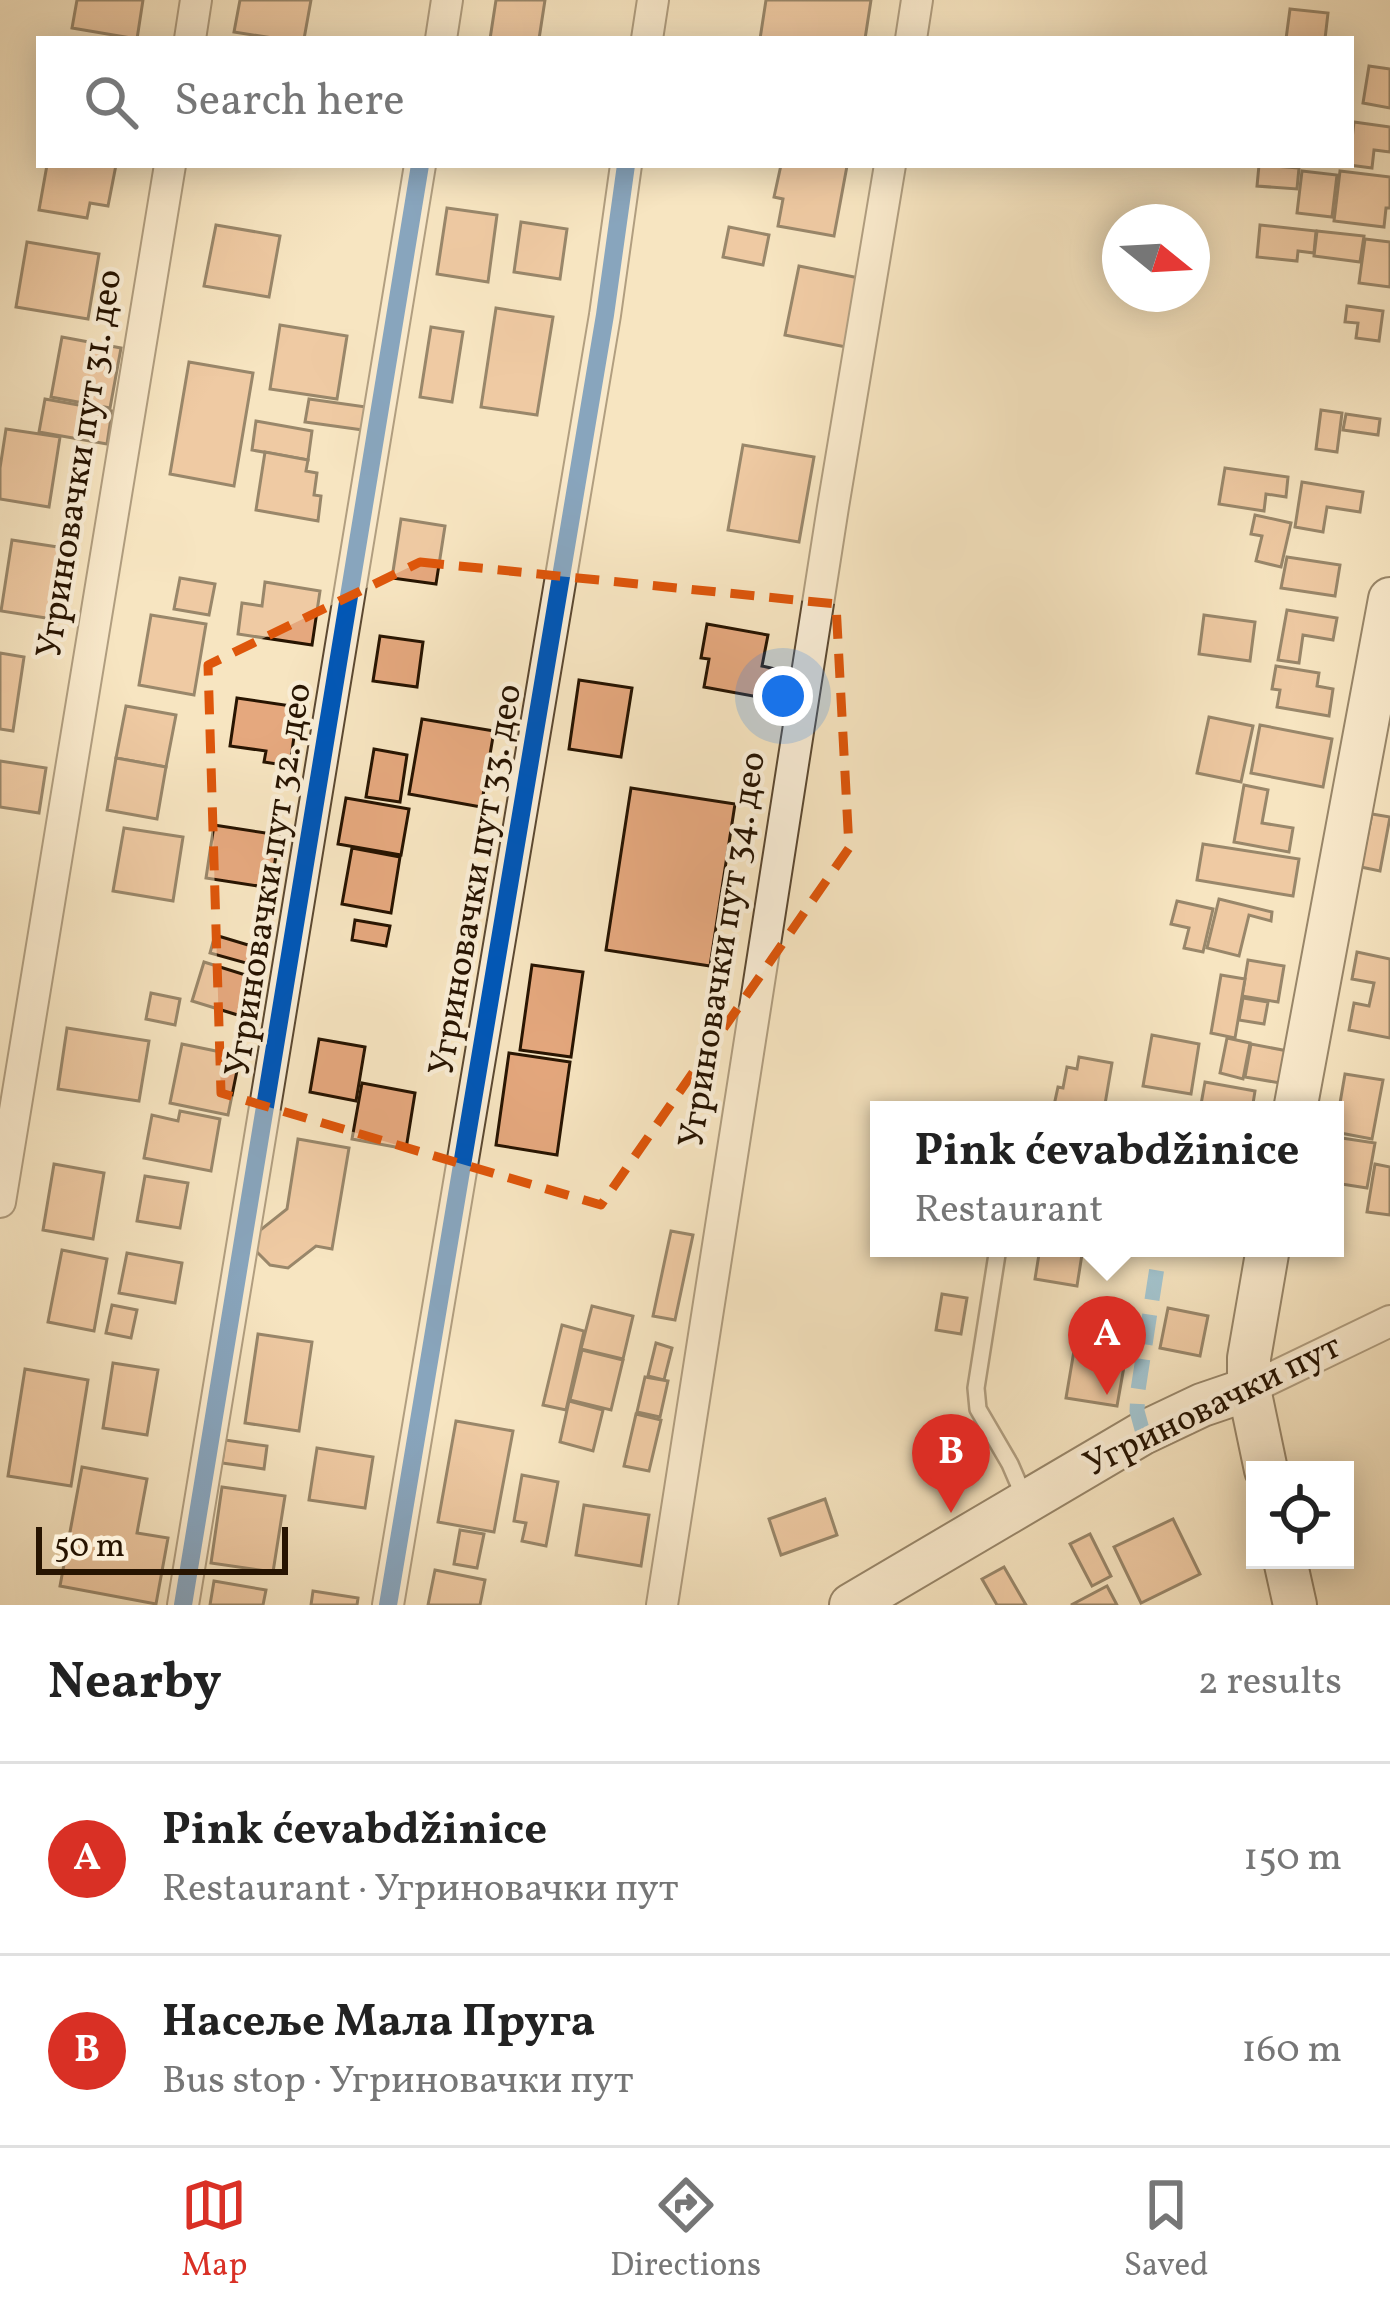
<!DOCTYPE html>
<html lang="en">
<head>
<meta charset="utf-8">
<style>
	body { margin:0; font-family:Vollkorn,serif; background:#f6f6f6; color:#222 }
	.controls { position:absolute; right:36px; bottom:36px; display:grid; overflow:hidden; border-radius:0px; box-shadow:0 6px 30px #0003 }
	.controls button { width:108px; height:108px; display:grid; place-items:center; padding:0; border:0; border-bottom:3px solid #e0e0e0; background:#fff; color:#222; font:60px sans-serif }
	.compass { position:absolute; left:1102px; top:204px; width:108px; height:108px; border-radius:50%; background:#fff; box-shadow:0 6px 30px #0003; rotate:108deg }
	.scale { position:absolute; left:36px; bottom:30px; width:252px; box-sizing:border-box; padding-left:12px; border:6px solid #271401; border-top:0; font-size:33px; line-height:42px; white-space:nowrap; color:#271401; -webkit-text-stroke:9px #faeed7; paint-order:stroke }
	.you { position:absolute; left:783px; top:696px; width:42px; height:42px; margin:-30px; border:9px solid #fff; border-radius:50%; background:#1a73e8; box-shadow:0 0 0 18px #1a73e833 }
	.badge { display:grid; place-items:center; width:78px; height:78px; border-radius:50%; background:#d93025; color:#fff; font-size:39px; font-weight:700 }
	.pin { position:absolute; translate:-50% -99px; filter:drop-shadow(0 3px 6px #0008) }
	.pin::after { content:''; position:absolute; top:63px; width:42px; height:36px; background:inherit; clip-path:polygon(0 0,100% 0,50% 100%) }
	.popup { position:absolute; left:870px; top:1101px; width:474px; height:156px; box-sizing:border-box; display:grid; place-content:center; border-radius:0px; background:#fff; filter:drop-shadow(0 3px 9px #0005); font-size:39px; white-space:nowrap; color:#767676 }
	.popup b { font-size:45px; color:#222 }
	.popup::after { content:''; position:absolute; left:50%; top:100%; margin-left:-24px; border:24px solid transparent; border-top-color:#fff }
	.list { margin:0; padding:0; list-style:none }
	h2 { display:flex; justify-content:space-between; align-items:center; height:156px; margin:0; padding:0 48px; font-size:51px }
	h2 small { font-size:39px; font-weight:400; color:#767676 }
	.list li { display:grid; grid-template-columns:78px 1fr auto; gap:36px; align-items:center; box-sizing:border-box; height:192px; padding:0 48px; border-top:3px solid #e0e0e0 }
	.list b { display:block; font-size:45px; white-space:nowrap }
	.list p { margin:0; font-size:39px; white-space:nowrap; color:#767676 }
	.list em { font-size:39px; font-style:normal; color:#767676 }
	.icon { flex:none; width:66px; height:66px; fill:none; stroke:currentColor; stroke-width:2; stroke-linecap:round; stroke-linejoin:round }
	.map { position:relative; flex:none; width:1390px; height:1605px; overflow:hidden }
	.search { position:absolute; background:#fff; box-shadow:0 6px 30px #0003; left:36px; right:36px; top:36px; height:132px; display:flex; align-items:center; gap:30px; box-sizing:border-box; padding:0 42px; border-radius:0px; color:#767676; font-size:45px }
	.sheet { height:540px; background:#fff }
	nav { display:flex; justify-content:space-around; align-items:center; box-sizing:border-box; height:168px; border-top:3px solid #e0e0e0; background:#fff; font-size:33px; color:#767676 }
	nav a { display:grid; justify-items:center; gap:6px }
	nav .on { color:#d93025 }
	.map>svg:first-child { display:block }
	.building { fill:#e5a87e; stroke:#271401; stroke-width:3 }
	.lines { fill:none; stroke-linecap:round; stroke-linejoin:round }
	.lane-casing { stroke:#5b4831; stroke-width:20 }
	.street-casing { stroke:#5b4831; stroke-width:34 }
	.secondary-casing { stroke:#271401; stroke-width:46 }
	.lane { stroke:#faeed7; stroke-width:15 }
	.street { stroke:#faeed7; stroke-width:30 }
	.secondary { stroke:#faeed7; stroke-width:42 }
	.quiet { stroke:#3ea2e9; stroke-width:15; stroke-dasharray:30 15; stroke-linecap:butt }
	.cycleway-casing { stroke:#faeed7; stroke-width:26 }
	.cycleway { stroke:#0057b8; stroke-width:18 }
	.marked { fill:none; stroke:#de560b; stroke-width:9; stroke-dasharray:24 15; stroke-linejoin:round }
	.labels { text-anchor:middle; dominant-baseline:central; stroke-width:9; stroke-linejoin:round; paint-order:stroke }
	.street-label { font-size:36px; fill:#271401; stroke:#faeed7 }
</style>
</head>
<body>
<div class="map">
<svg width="1390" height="1605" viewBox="0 0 1390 1605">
	<rect width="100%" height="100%" fill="#f7e5c1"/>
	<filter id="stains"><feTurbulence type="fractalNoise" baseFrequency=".00167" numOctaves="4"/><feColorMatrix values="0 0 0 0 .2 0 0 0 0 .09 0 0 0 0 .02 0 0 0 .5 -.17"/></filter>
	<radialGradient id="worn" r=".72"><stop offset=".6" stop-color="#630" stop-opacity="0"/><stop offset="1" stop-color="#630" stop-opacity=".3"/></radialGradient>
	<g class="building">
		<path d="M77 0H143L137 39 72 28Z"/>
		<path d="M240 0H311L304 39H279L234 32Z"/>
		<path d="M496 0H545L539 39H490Z"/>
		<path d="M766 0H871L865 39H760Z"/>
		<path d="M1290 9 1328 13 1325 39H1286Z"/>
		<path d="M1369 66 1390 69V108L1363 103Z"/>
		<path d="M1354 122 1390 127V152L1374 150 1372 168 1349 165Z"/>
		<path d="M47 165H116L108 206 90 203 87 218 39 210Z"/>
		<path d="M781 165 847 166 834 236 778 226 783 199 774 197Z"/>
		<path d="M1259 165 1299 168 1297 189 1257 186Z"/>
		<path d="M1302 171 1337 175 1332 217 1297 213Z"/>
		<path d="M1340 171 1390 177V208H1386L1384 227 1334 221Z"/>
		<path d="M447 208 497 215 488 282 437 274Z"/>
		<path d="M521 222 567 229 560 279 514 272Z"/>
		<path d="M216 225 280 236 269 297 204 286Z"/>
		<path d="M1260 225 1316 231 1314 253 1298 251 1297 261 1257 257Z"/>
		<path d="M729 227 769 235 763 265 723 257Z"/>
		<path d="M1317 231 1364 236 1360 262 1314 256Z"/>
		<path d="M1365 239 1390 242V287L1359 283Z"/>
		<path d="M27 242 99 254 88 319 16 307Z"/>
		<path d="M799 266 859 278 846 347 785 335Z"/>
		<path d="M1347 306 1383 311 1379 341 1356 338 1358 323 1345 322Z"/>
		<path d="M496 308 553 317 537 415 481 407Z"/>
		<path d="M280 325 347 336 337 399 270 389Z"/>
		<path d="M431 327 463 332 452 402 420 397Z"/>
		<path d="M62 337 121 348 110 408 51 397Z"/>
		<path d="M189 362 253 373 234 486 170 474Z"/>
		<path d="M45 399 112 411 107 444 39 432Z"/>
		<path d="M309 399 366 407 363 430 305 422Z"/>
		<path d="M1321 410 1342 413 1337 452 1316 449Z"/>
		<path d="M1346 414 1380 419 1378 435 1343 430Z"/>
		<path d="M256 421 312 431 308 460 252 450Z"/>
		<path d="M6 429 60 437 49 507 0 499V468Z"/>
		<path d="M743 445 814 457 799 542 728 530Z"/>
		<path d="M265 452 308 460 306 471 317 473 314 495 321 496 318 521 256 510Z"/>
		<path d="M1225 468 1288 477 1286 497 1266 494 1264 511 1219 504Z"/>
		<path d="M1302 482 1363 492 1360 512 1327 507 1323 532 1295 527Z"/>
		<path d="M1255 515 1291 523 1281 567 1256 561 1262 536 1251 534Z"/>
		<path d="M401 519 445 526 436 584 392 578Z"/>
		<path d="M12 540 71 549 59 620 1 611Z"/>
		<path d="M1287 557 1340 565 1335 596 1281 588Z"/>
		<path d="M180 578 215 584 209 615 174 609Z"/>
		<path d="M265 582 320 591 312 645 238 634 242 603 262 606Z"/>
		<path d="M1287 610 1337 618 1333 640 1303 635 1299 663 1278 660Z"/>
		<path d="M151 615 206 624 194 695 139 685Z"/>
		<path d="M1204 615 1255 622 1250 661 1199 654Z"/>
		<path d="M707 624 768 635 762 666 775 669 770 699 704 687 709 659 701 658Z"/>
		<path d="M380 636 423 642 417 687 373 681Z"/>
		<path d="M0 653 24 657 13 731 0 729Z"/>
		<path d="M1276 666 1319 673 1317 686 1333 689 1329 716 1277 707 1280 690 1272 689Z"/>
		<path d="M579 680 632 688 621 757 569 749Z"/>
		<path d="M237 698 298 707 290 766 264 762 266 751 230 746Z"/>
		<path d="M126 706 176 715 166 767 116 758Z"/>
		<path d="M1209 717 1253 726 1241 782 1197 773Z"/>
		<path d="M422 719 494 731 481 807 409 794Z"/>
		<path d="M1260 725 1332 739 1323 787 1251 773Z"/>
		<path d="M374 749 407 755 400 802 366 797Z"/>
		<path d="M116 758 166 767 157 819 107 810Z"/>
		<path d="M0 761 46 768 39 813 0 807Z"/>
		<path d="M1244 785 1268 790 1262 823 1293 828 1289 852 1234 842Z"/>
		<path d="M631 788 735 804 710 966 606 950Z"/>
		<path d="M346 798 409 809 401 855 338 844Z"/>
		<path d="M1372 814 1390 817 1380 871 1361 867Z"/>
		<path d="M214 825 279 835 271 888 206 878Z"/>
		<path d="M124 828 183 837 173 901 113 891Z"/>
		<path d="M1203 844 1299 859 1293 896 1197 880Z"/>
		<path d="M352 848 400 857 391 913 342 904Z"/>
		<path d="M1219 899 1272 912 1271 921 1249 915 1239 956 1207 948Z"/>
		<path d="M1177 901 1213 909 1203 952 1184 948 1189 928 1171 924Z"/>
		<path d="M355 920 390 926 386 946 352 940Z"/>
		<path d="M215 935 258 948 253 965 210 953Z"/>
		<path d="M1357 952 1390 959V1038L1349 1030 1354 1003 1369 1006 1374 983 1352 979Z"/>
		<path d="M1248 960 1284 966 1278 1002 1242 996Z"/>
		<path d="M204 962 252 977 241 1016 192 1001Z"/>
		<path d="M532 965 583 972 571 1057 520 1050Z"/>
		<path d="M1221 975 1245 979 1235 1038 1211 1033Z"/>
		<path d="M151 993 180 999 175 1025 146 1019Z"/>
		<path d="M1243 998 1268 1002 1264 1024 1239 1020Z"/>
		<path d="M67 1028 149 1041 139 1101 58 1089Z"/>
		<path d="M1152 1035 1199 1044 1191 1094 1143 1086Z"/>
		<path d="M1227 1038 1250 1043 1243 1079 1220 1073Z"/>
		<path d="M319 1039 365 1047 356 1101 310 1092Z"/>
		<path d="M182 1044 240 1056 228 1115 170 1103Z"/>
		<path d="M1251 1044 1293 1052 1286 1084 1245 1077Z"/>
		<path d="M509 1053 570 1062 557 1155 496 1145Z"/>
		<path d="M1079 1057 1112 1063 1104 1110H1053L1058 1087 1063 1088 1067 1067 1077 1069Z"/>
		<path d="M1345 1074 1383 1080 1372 1139 1335 1132Z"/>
		<path d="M1205 1082 1255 1091 1252 1110H1200Z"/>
		<path d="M362 1083 415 1093 406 1149 352 1139Z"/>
		<path d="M180 1111 220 1119 211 1171 144 1158 152 1115 178 1121Z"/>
		<path d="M1335 1137 1375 1143 1367 1188 1335 1183Z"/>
		<path d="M298 1139 349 1148 332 1249 316 1246 288 1268 270 1265 257 1252 253 1236 287 1209Z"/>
		<path d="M54 1164 104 1173 93 1239 43 1230Z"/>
		<path d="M1375 1164 1390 1167V1215L1367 1212Z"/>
		<path d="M145 1176 188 1183 180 1228 137 1221Z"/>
		<path d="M671 1231 693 1235 675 1320 653 1316Z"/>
		<path d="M1040 1248H1083L1077 1286 1035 1279Z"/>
		<path d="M62 1250 107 1259 94 1331 48 1322Z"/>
		<path d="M127 1253 182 1263 175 1303 119 1293Z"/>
		<path d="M942 1294 967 1298 961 1334 936 1330Z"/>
		<path d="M112 1305 137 1310 131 1338 106 1333Z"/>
		<path d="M592 1306 633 1316 623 1359 581 1349Z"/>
		<path d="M1168 1308 1208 1316 1200 1356 1160 1348Z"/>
		<path d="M562 1325 584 1331 566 1410 543 1405Z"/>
		<path d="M1077 1333 1113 1339 1110 1359 1125 1361 1117 1406 1066 1398Z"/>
		<path d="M258 1334 312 1342 299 1431 245 1423Z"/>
		<path d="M656 1343 672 1348 664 1380 648 1376Z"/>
		<path d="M582 1350 623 1360 611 1410 570 1400Z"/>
		<path d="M113 1363 158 1370 147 1435 103 1428Z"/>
		<path d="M25 1369 88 1380 71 1486 8 1476Z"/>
		<path d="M645 1377 668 1381 660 1417 637 1412Z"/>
		<path d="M569 1401 603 1410 593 1451 560 1442Z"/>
		<path d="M636 1414 661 1420 649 1471 624 1466Z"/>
		<path d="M456 1421 513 1431 494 1532 438 1522Z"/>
		<path d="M225 1440 267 1446 264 1469 222 1463Z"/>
		<path d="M317 1448 373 1457 365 1508 309 1500Z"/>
		<path d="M82 1467 147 1479 137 1533 168 1538 156 1604 60 1586Z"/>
		<path d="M522 1475 558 1482 546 1546 522 1541 526 1523 514 1521Z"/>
		<path d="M222 1487 285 1496 273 1572 211 1563Z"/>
		<path d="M825 1499 837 1535 781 1555 769 1519Z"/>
		<path d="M584 1505 649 1515 641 1566 576 1555Z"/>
		<path d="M1173 1519 1200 1574 1141 1603 1114 1547Z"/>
		<path d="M460 1530 484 1534 477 1568 454 1564Z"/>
		<path d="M1090 1534 1111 1576 1092 1586 1070 1544Z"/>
		<path d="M1004 1567 1026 1605H997L982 1579Z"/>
		<path d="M435 1570 485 1580 480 1605H428Z"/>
		<path d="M214 1581 266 1590 263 1605H210Z"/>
		<path d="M1107 1586 1117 1605H1071Z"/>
		<path d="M313 1591 358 1598 357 1605H311Z"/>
	</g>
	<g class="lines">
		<defs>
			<path id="lane" d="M998 1248 976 1388 978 1409 1010 1464 1026 1501"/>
			<g id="street">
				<path d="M190 39 196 0"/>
				<path d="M441 39 447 0"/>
				<path d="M647 39 653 0"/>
				<path d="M911 39 917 0"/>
				<path d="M0 1202 170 165"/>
				<path d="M1249 1389 1390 1321"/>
				<path d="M183 1605 420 165"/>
				<path d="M388 1605 605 315 626 165"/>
				<path d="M662 1605 833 507 890 165"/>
			</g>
			<g id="secondary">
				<path d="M1295 1110 1390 599"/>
				<path d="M1266 1470 1249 1389V1358L1268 1248"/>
				<path d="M1285 1560 1295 1605"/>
				<path d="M851 1605 1143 1433 1202 1405 1249 1389"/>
			</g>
		</defs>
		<use href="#lane" class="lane-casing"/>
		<use href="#street" class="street-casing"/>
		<use href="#secondary" class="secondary-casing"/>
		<use href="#lane" class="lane"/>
		<use href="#street" class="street"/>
		<use href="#secondary" class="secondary"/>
		<path class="quiet" d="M1143 1433 1137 1411 1138 1390 1160 1248"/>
		<defs>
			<g id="cycleway">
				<path d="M183 1605 420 165"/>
				<path d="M388 1605 605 315 626 165"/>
			</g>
		</defs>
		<use href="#cycleway" class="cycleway-casing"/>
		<use href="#cycleway" class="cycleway"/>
	</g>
	<path d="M0 0H1390V1605H0ZM420 562 836 604 849 848 601 1205 221 1093 208 665Z" fill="#f7e5c1" fill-opacity=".55" fill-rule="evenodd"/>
	<path class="marked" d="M420 562 836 604 849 848 601 1205 221 1093 208 665Z"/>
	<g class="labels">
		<g class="street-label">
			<text transform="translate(81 464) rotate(-81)">Угриновачки пут 31. део</text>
			<text transform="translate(270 880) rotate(-81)">Угриновачки пут 32. део</text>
			<text transform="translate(477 880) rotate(-80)">Угриновачки пут 33. део</text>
			<text transform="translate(724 950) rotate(-81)">Угриновачки пут 34. део</text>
			<text transform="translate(1213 1407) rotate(-26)">Угриновачки пут</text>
		</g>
	</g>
	<rect width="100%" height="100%" filter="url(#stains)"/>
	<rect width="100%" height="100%" fill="url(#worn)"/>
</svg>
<div class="controls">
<button><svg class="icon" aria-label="locate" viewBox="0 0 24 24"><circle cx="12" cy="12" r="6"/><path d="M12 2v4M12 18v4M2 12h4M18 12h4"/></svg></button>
</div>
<svg class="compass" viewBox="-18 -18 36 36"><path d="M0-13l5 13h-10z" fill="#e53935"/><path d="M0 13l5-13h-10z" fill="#767676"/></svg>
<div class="scale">50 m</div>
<div class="you"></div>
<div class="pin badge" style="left:1107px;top:1395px">A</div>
<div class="popup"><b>Pink ćevabdžinice</b>Restaurant</div>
<div class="pin badge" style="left:951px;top:1513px">B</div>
<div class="search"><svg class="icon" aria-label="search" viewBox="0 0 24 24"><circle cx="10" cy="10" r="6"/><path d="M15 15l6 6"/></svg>Search here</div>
</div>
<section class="sheet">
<h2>Nearby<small>2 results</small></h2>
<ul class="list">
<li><span class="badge">A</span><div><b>Pink ćevabdžinice</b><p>Restaurant · Угриновачки пут</p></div><em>150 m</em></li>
<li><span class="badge">B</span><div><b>Насеље Мала Пруга</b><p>Bus stop · Угриновачки пут</p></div><em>160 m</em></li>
</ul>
</section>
<nav>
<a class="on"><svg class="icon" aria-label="map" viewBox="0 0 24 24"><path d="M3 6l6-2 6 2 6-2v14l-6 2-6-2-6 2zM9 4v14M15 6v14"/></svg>Map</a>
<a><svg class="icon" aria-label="directions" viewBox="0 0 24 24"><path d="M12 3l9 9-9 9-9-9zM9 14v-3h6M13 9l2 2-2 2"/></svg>Directions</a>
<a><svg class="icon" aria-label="saved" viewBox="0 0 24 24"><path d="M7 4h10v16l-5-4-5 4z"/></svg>Saved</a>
</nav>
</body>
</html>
